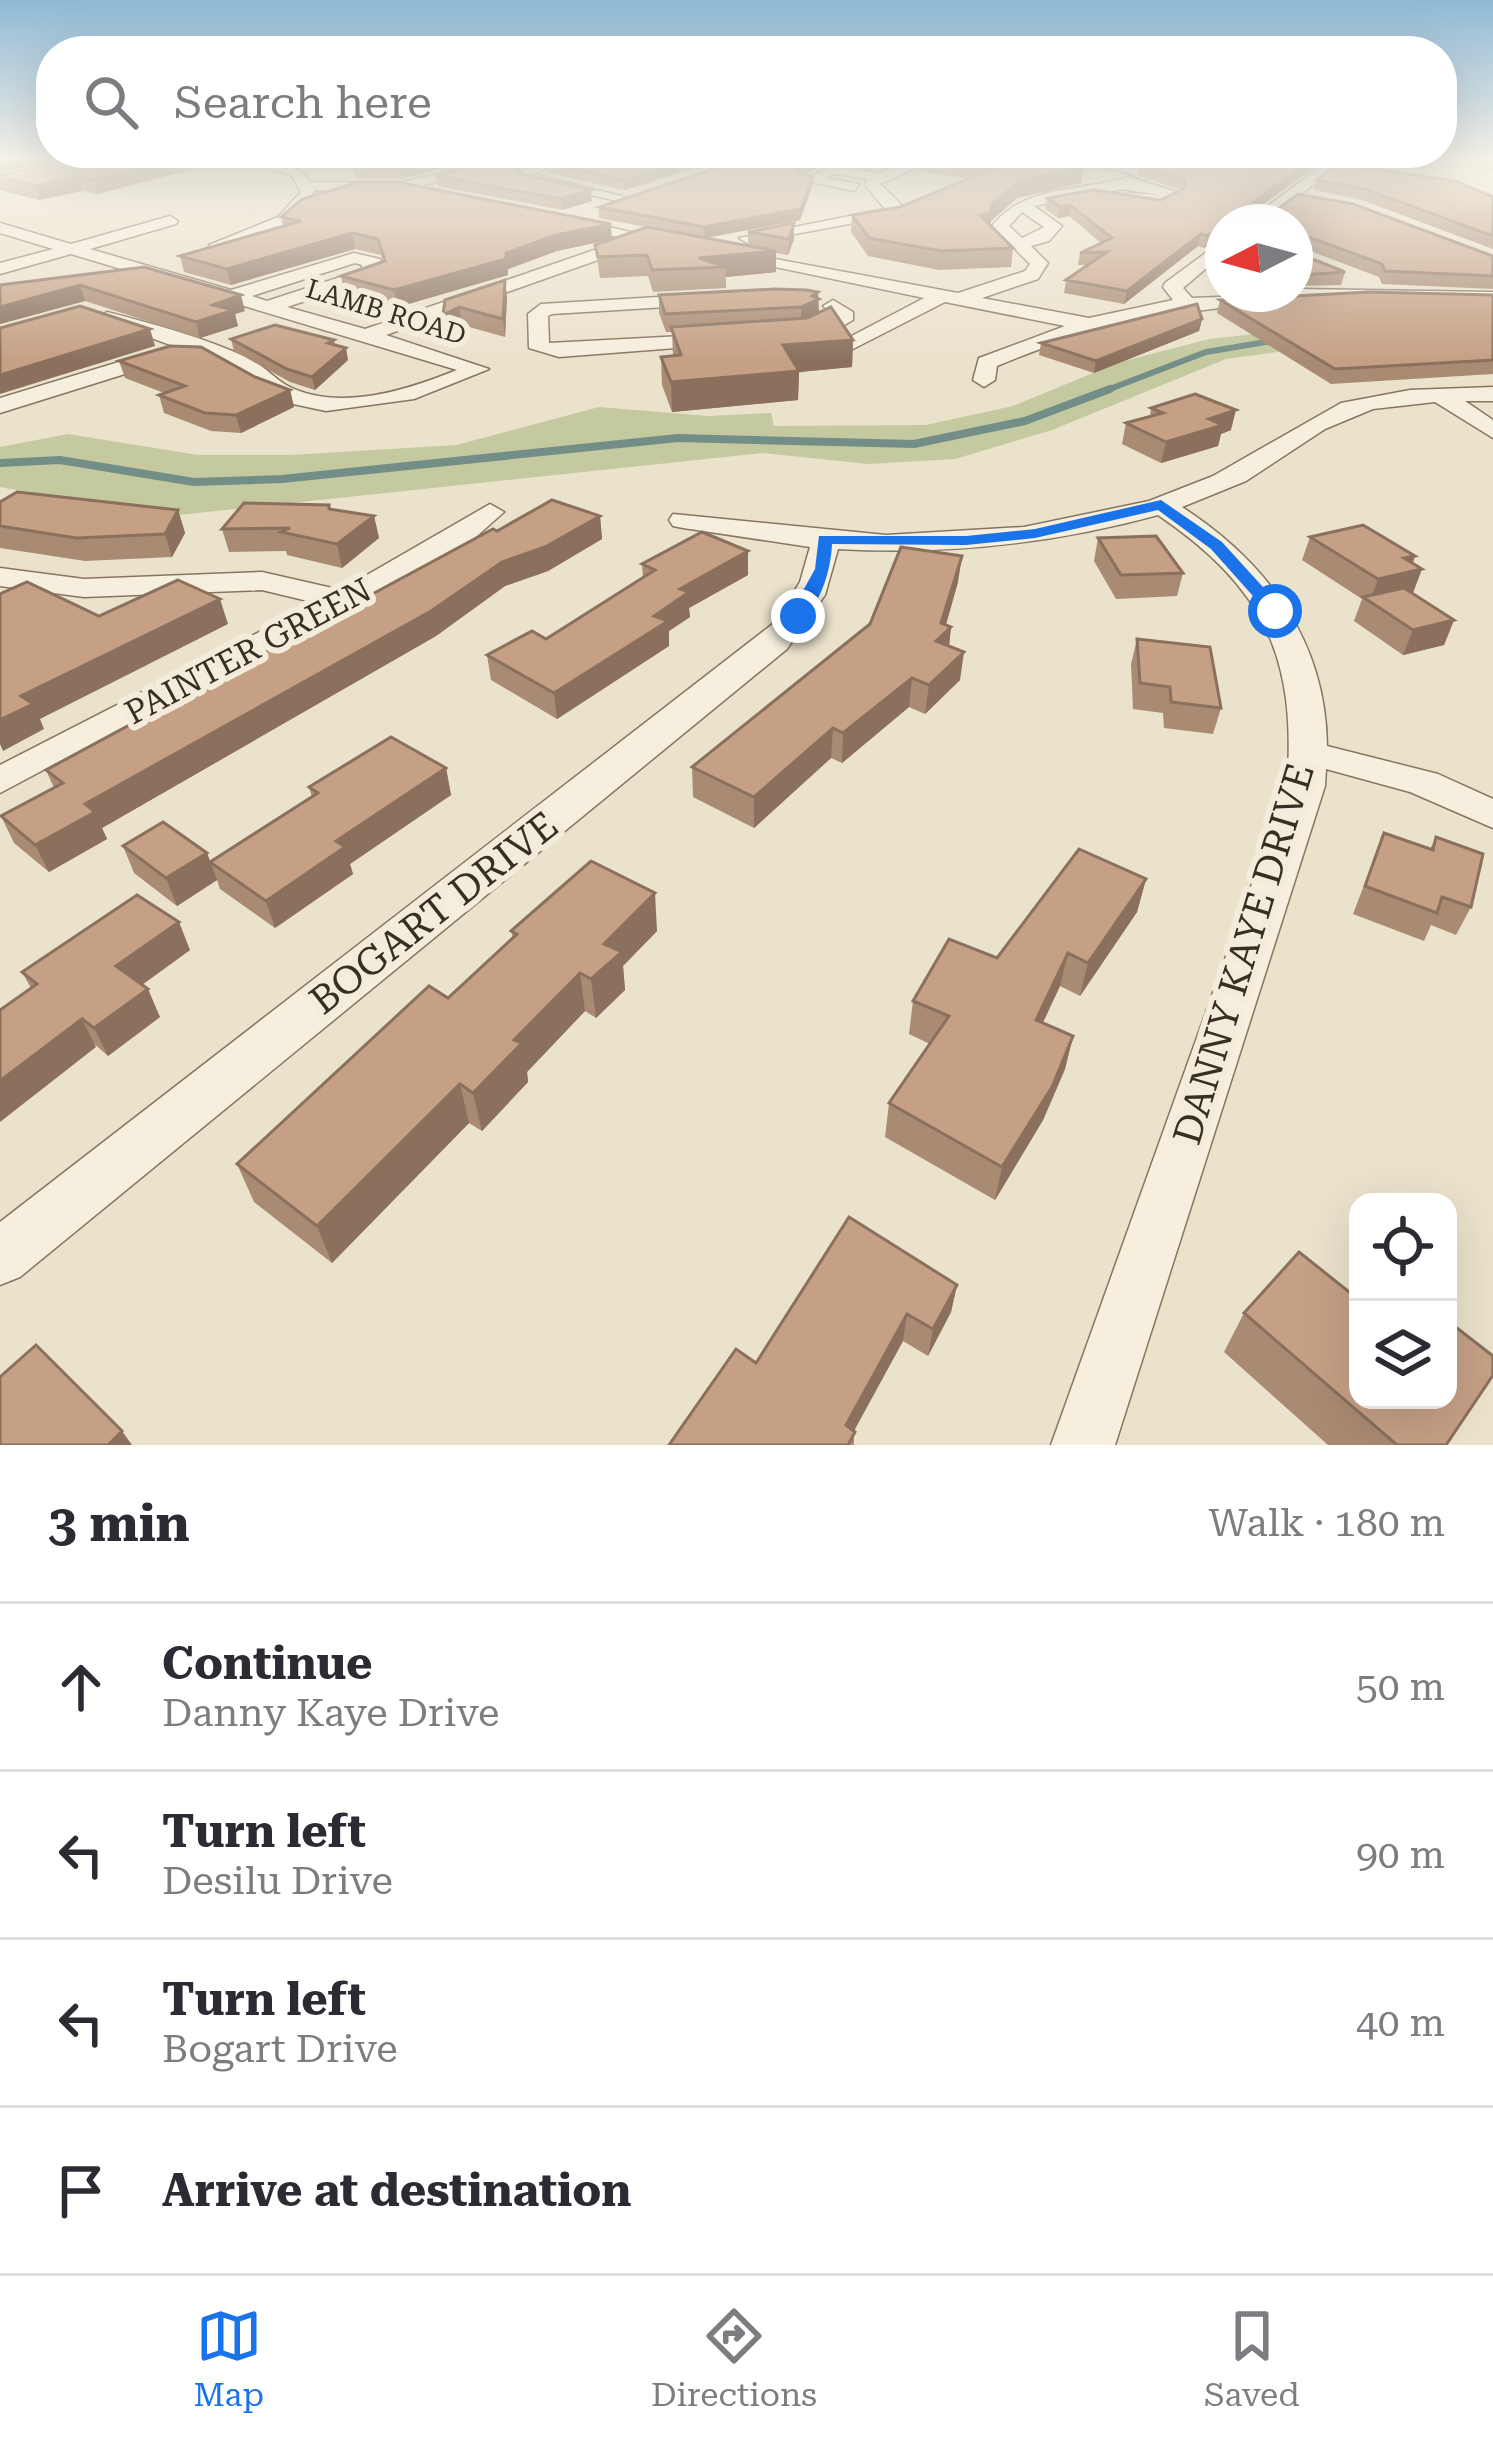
<!DOCTYPE html>
<html lang="en">
<head>
<meta charset="utf-8">
<style>
	body { margin:0; font-family:"Roboto Serif",serif; background:#f2f2f3; color:#2b2b33 }
	.controls { position:absolute; right:36px; bottom:36px; display:grid; overflow:hidden; border-radius:24px; box-shadow:0 12px 48px #0002 }
	.controls button { width:108px; height:108px; display:grid; place-items:center; padding:0; border:0; border-bottom:3px solid #e1e1e2; background:#fff; color:#2b2b33; font:60px sans-serif }
	.compass { position:absolute; left:1205px; top:204px; width:108px; height:108px; border-radius:50%; background:#fff; box-shadow:0 12px 48px #0002; rotate:264deg }
	.stop { position:absolute; width:36px; height:36px; margin:-27px; border:9px solid #1a73e8; border-radius:50%; background:#fff }
	.stop.end { background:#1a73e8; border-color:#fff; box-shadow:0 3px 12px #0008 }
	.list { margin:0; padding:0; list-style:none }
	h2 { display:flex; justify-content:space-between; align-items:center; height:156px; margin:0; padding:0 48px; font-size:51px }
	h2 small { font-size:39px; font-weight:400; color:#7c7c81 }
	.list li { display:grid; grid-template-columns:78px 1fr auto; gap:36px; align-items:center; box-sizing:border-box; height:168px; padding:0 48px; border-top:3px solid #e1e1e2 }
	.list b { display:block; font-size:45px; white-space:nowrap }
	.list p { margin:0; font-size:39px; white-space:nowrap; color:#7c7c81 }
	.list em { font-size:39px; font-style:normal; color:#7c7c81 }
	.icon { flex:none; width:66px; height:66px; fill:none; stroke:currentColor; stroke-width:2; stroke-linecap:round; stroke-linejoin:round }
	.map { position:relative; flex:none; width:1493px; height:1445px; overflow:hidden }
	.search { position:absolute; background:#fff; box-shadow:0 12px 48px #0002; left:36px; right:36px; top:36px; height:132px; display:flex; align-items:center; gap:30px; box-sizing:border-box; padding:0 42px; border-radius:48px; color:#7c7c81; font-size:45px }
	.sheet { height:828px; background:#fff }
	nav { display:flex; justify-content:space-around; align-items:center; box-sizing:border-box; height:168px; border-top:3px solid #e1e1e2; background:#fff; font-size:33px; color:#7c7c81 }
	nav a { display:grid; justify-items:center; gap:6px }
	nav .on { color:#1a73e8 }
	.map>svg:first-child { display:block }
	.green { fill:#c4c9a0 }
	.lines { fill:none; stroke-linecap:round; stroke-linejoin:round }
	.stream-far1 { stroke:#728e87; stroke-width:6 }
	.stream { stroke:#728e87; stroke-width:8 }
	.river { fill:#abc0ba; fill-rule:evenodd }
	.minor-casing { stroke:#877561; stroke-width:3 }
	.minor { fill:#f6efde; fill-rule:evenodd }
	.wall { fill:#a98a72 }
	.shaded-wall { fill:#8a705d }
	.building { fill:#c5a085; stroke:#8a705d; stroke-width:3 }
	.route { fill:#1a73e8 }
	.labels { text-anchor:middle; dominant-baseline:central; stroke-width:12; stroke-linejoin:round; paint-order:stroke }
	.far-street-label { font-size:27px; fill:#392e23; stroke:#f3ecdb }
	.street-label { font-size:33px; fill:#392e23; stroke:#f3ecdb }
	.near-street-label { font-size:39px; fill:#392e23; stroke:#f3ecdb }
</style>
</head>
<body>
<div class="map">
<svg width="1493" height="1445" viewBox="0 0 1493 1445">
	<rect width="100%" height="100%" fill="#ebe2cc"/>
	<path class="green" d="M1334 325 1308 348 1226 359 1052 430 955 459 868 464 763 453 160 517 0 487V447L68 434 198 455H291L456 445 599 407 709 416 771 413 774 426 926 425 1013 406 1120 362 1209 339Z"/>
	<g class="lines">
		<path class="stream-far1" d="M1102 392 1206 352 1272 341"/>
		<path class="stream" d="M0 463 60 460 194 482 282 479 678 438 914 444 1025 421 1110 389"/>
		<path class="river" d="M1449 159H1493V172L1453 164Z"/>
		<defs>
			<g id="minor">
				<path d="M246 159C269 159 297 162 310 182L400 183 484 162 491 166 400 192 315 190 290 223 221 253H209V245L278 217 301 192 292 176Z"/>
				<path d="M546 159H567L533 174 633 199 626 203 520 179 525 165Z"/>
				<path d="M917 159H936L880 184 901 204 897 215 747 243 739 238 885 209 865 185 868 179 835 174 825 178 859 184 854 191 800 180 834 166 879 173Z"/>
				<path d="M1068 159 1125 161 1152 176 1145 180C1111 164 1081 163 1044 173L1037 169Z"/>
				<path d="M1326 162 1387 171 1380 175 1334 169 1265 222H1247Z"/>
				<path d="M1128 177 1181 193 1159 206 1123 200 1128 193 1159 195 1122 189 1034 206 1062 226 1049 241 1031 246 1048 263 1038 279 982 298 1089 318 1173 300 1163 287 1165 283 1223 240V254L1183 288 1192 298 1295 294 1299 289 1493 292V304C1318 296 1161 296 997 366L995 380 984 387 973 380 979 358 1065 326 945 302 849 351 842 349V341L924 298 718 255 727 250 958 293 1025 271 1030 264 992 226C1025 184 1081 192 1128 177ZM1022 212 1044 227 1022 238 1009 226Z"/>
				<path d="M563 216 681 244 673 249 646 243 386 335 489 369 414 399 326 411 293 404 233 368 97 318 107 312C154 324 205 338 248 358 263 365 273 377 286 385 338 413 407 390 457 370L71 254 0 274V263L53 249 0 233V223L71 244 170 216 178 221 176 224 90 249 231 290 354 253 380 259 384 275 287 307 365 329 626 239 557 224 555 221ZM355 263 362 265V270L267 301 252 296Z"/>
				<path d="M709 294 716 296V304L552 314 548 316 549 343 721 334 731 340 728 344 559 357 529 348 528 314 541 304Z"/>
				<path d="M833 300 853 312V320L827 335 787 340V332L814 326 833 315 823 306Z"/>
				<path d="M165 348 173 349V359L0 413V398Z"/>
				<path d="M1493 387V401H1465L1493 420V438L1435 402 1373 409 1325 429 1246 481 1182 507C1267 562 1326 641 1327 746L1438 774 1493 799V828L1410 792 1326 769 1325 786 1115 1445H1051L1287 786C1297 658 1265 588 1158 515 1052 544 948 555 838 549L825 595 787 649 20 1277 0 1285V1222L774 623 800 582 810 547 683 528 673 526 669 520 673 514 886 535 1024 527 1149 501 1213 476 1341 403 1410 390Z"/>
				<path d="M490 504 504 512 468 544 0 793V765L316 603 262 590 84 597 0 586V568L84 579 262 572 341 590Z"/>
			</g>
		</defs>
		<use href="#minor" class="minor-casing"/>
		<use href="#minor" class="minor"/>
	</g>
	<g class="wall">
		<path d="M349 159H478L401 179 356 178Z"/>
		<path d="M723 159 625 190 547 173 546 163Z"/>
		<path d="M743 159H905L884 166 822 160 819 167 803 175 812 187 800 220 706 238 748 246V232L794 239 788 255 776 253V272L726 277V288L653 292 648 276 600 278 595 245 609 240 557 251 508 269V275L398 307 344 293 341 276 383 261 381 255 355 249 231 285 184 272 180 256 283 226 281 217 612 239 646 227 599 218V207Z"/>
		<path d="M921 159 1010 161 1084 167 1081 183 1017 198 991 221 990 225 1013 248 1011 267 939 270 868 256 851 232 852 215 900 207 968 178 920 172Z"/>
		<path d="M524 161 518 173 592 201 562 210 438 186 436 176Z"/>
		<path d="M218 163 97 194 82 191 39 200 0 190V175Z"/>
		<path d="M1139 165 1313 167 1250 214 1493 256V289L1382 284 1379 277 1297 246 1223 222V236L1204 248 1198 246 1124 304 1064 293 1066 280 1089 265H1078L1080 253 1101 243 1069 216 1058 218 1045 209 1047 198 1160 200 1181 190 1137 175Z"/>
		<path d="M1317 180 1493 197V249L1362 200 1314 190Z"/>
		<path d="M1295 252 1345 272 1341 285 1295 286Z"/>
		<path d="M144 267 245 311 235 314 238 326 200 338 85 301 0 324V285Z"/>
		<path d="M659 295 818 298 819 313 853 340 852 367 799 372 798 400 672 412 662 385 661 357 673 356 672 332H666L659 313Z"/>
		<path d="M1493 295V374L1331 384 1217 313 1220 300Z"/>
		<path d="M507 297 505 337 462 325 446 333 443 315 445 300Z"/>
		<path d="M1202 319 1199 331 1094 373 1039 355 1041 343Z"/>
		<path d="M231 339 334 340 335 345 348 360 315 390 290 382 234 351Z"/>
		<path d="M119 361 255 377 290 390 294 407 241 433 211 431 164 413 159 395 164 393 125 378Z"/>
		<path d="M1151 408 1231 430 1221 434 1218 446 1161 463 1122 444 1126 423 1150 417Z"/>
		<path d="M0 502 178 510 185 533 172 557 85 561 0 548Z"/>
		<path d="M330 510 374 516 379 538 342 568 287 555 286 551 229 552 222 529Z"/>
		<path d="M600 516 602 539 548 571 505 586 436 636 102 828 107 839 49 872 14 843 1 816 54 788 46 770 497 531Z"/>
		<path d="M1310 537 1415 556 1413 563 1422 569 1412 593 1454 620 1444 645 1403 655 1354 621 1362 599 1302 560Z"/>
		<path d="M1098 538 1183 573 1177 596 1116 599 1094 561Z"/>
		<path d="M748 551V575L689 608 690 617 669 631V646L557 719 491 680 487 655 546 639 643 578 642 564Z"/>
		<path d="M958 582 946 625 951 627 949 646 960 680 925 714 909 707 842 763 831 758 754 828 693 797 692 767Z"/>
		<path d="M1137 639 1221 708 1213 734 1164 728 1163 713 1133 709 1131 664Z"/>
		<path d="M446 768 451 795 350 864 353 874 275 928 220 889 217 880 177 906 134 873 123 846 207 853 210 862 312 797 309 787Z"/>
		<path d="M1384 833 1430 849 1436 837 1471 907 1456 935 1431 925 1424 941 1353 914Z"/>
		<path d="M1146 879 1137 912 1080 996 1060 986 1043 1023 1073 1036 1065 1069 1043 1120 995 1200 885 1137 889 1103 930 1044 909 1034 913 1001Z"/>
		<path d="M511 931H657L623 966 625 990 596 1018 585 1011 527 1072 528 1082 482 1131 469 1123 332 1263 254 1202 237 1164 448 998 513 938Z"/>
		<path d="M190 950 142 985 160 1017 108 1056 31 988 22 972Z"/>
		<path d="M957 1285 951 1312 928 1356 903 1341 854 1431V1445H669L756 1363Z"/>
		<path d="M1244 1313 1446 1445H1328L1224 1352Z"/>
	</g>
	<g class="shaded-wall">
		<path d="M0 159H67L0 172Z"/>
		<path d="M177 159H217L218 163 97 194 93 180Z"/>
		<path d="M440 159H478L401 179 400 169Z"/>
		<path d="M519 159H538L524 161 516 177 515 167Z"/>
		<path d="M692 159H723L625 190 624 180Z"/>
		<path d="M816 159H822L819 167 796 179V168Z"/>
		<path d="M884 159H905L884 166Z"/>
		<path d="M1313 159H1326L1244 218 1247 207Z"/>
		<path d="M1084 167 1081 183 1017 198 991 221 990 230 980 215 1019 181Z"/>
		<path d="M78 177 82 191 39 200 35 186Z"/>
		<path d="M813 177 812 187 800 220 704 238V227Z"/>
		<path d="M591 190 592 201 562 210 561 199Z"/>
		<path d="M1070 205 1069 216 1058 218 1060 207Z"/>
		<path d="M794 223V239L788 255 789 239Z"/>
		<path d="M611 224 612 239 557 251 508 269V275L398 307 394 290 556 235Z"/>
		<path d="M1223 226V236L1204 248 1207 236Z"/>
		<path d="M352 233 355 249 231 285 227 269Z"/>
		<path d="M1201 234 1198 246 1124 304 1127 291Z"/>
		<path d="M776 251V272L726 277V267L699 258Z"/>
		<path d="M505 280 507 297 505 337 503 319Z"/>
		<path d="M80 285 85 301 0 324V307Z"/>
		<path d="M818 292 819 316 801 325V307L812 296Z"/>
		<path d="M241 295 245 311 235 314 238 326 200 338 196 322 213 305Z"/>
		<path d="M459 307 462 325 446 333 443 315Z"/>
		<path d="M1202 319 1199 331 1094 373 1096 361Z"/>
		<path d="M150 329 155 346 0 394V375Z"/>
		<path d="M853 340 852 367 799 372 798 400 672 412 671 382 783 345Z"/>
		<path d="M346 348 348 360 315 390 312 377Z"/>
		<path d="M290 390 294 407 241 433 236 415Z"/>
		<path d="M1236 410 1231 430 1221 434 1218 446 1161 463 1166 442 1209 419Z"/>
		<path d="M178 510 185 533 172 557 165 534Z"/>
		<path d="M374 516 379 538 342 568 337 544Z"/>
		<path d="M600 516 602 539 548 571 505 586 436 636 102 828 107 839 49 872 35 845 85 804 502 562Z"/>
		<path d="M748 551V575L689 608 690 617 669 631V646L557 719 554 693 654 616 680 589Z"/>
		<path d="M962 556 958 582 943 634 951 627 948 655 936 641Z"/>
		<path d="M1415 556 1409 572 1422 569 1413 593 1369 603 1378 579 1404 558Z"/>
		<path d="M220 599 228 624 40 719 44 729 3 751 0 744V720L21 696Z"/>
		<path d="M1454 620 1444 645 1403 655 1413 630Z"/>
		<path d="M964 652 960 680 925 714 929 685Z"/>
		<path d="M912 678 909 707 842 763 843 733Z"/>
		<path d="M833 728 831 758 754 828V797Z"/>
		<path d="M446 768 451 795 350 864 353 874 275 928 266 901 336 841Z"/>
		<path d="M207 853 217 880 177 906 166 878Z"/>
		<path d="M1146 879 1137 912 1080 996 1088 963Z"/>
		<path d="M655 893 657 931 623 966 625 990 596 1018 591 979 604 944Z"/>
		<path d="M179 922 190 950 129 994 116 966Z"/>
		<path d="M1068 953 1060 986 1028 1053 1036 1020Z"/>
		<path d="M580 973 585 1011 527 1072 528 1082 482 1131 473 1093 514 1040Z"/>
		<path d="M148 989 160 1017 108 1056 94 1028Z"/>
		<path d="M82 1019 96 1047 0 1122V1081Z"/>
		<path d="M1073 1036 1065 1069 1043 1120 995 1200 1002 1167Z"/>
		<path d="M460 1084 469 1123 332 1263 317 1226Z"/>
		<path d="M957 1285 951 1312 928 1356 933 1329Z"/>
		<path d="M907 1314 903 1341 846 1445V1425Z"/>
		<path d="M122 1431 132 1445H108Z"/>
	</g>
	<g class="building">
		<path d="M74 159H177L93 180 78 177 35 186 0 178V175Z"/>
		<path d="M351 159H440L400 169 354 168Z"/>
		<path d="M498 159H519L515 167 518 173 591 190 561 199 436 176Z"/>
		<path d="M555 159H692L624 180 546 163Z"/>
		<path d="M743 159H816L796 168 799 174 813 177 801 209 704 227 599 207Z"/>
		<path d="M926 159H967L984 161 1010 159 991 168Z"/>
		<path d="M1016 159H1029L1084 167 1019 181 991 205 992 212 980 215 1013 248 941 251 869 238 852 215 900 207Z"/>
		<path d="M1151 159H1313L1247 207 1246 214H1271L1298 194 1353 204 1493 256V276L1385 271 1382 264 1300 234 1295 237V222H1223V226L1207 236 1201 234 1127 291 1066 280 1107 252 1080 253 1112 238 1070 205 1060 207 1047 198 1094 190 1160 200 1185 188V180L1139 165Z"/>
		<path d="M1338 164 1455 181 1493 197V236L1365 189 1317 180Z"/>
		<path d="M359 182H397L611 224 556 235 506 253V259L394 290 341 276 385 261 378 239 352 233 227 269 180 256 301 221 281 217 302 199Z"/>
		<path d="M794 223 789 239 748 232Z"/>
		<path d="M647 227 776 251 699 258 726 267 652 270 647 255 598 257 595 245Z"/>
		<path d="M1295 252 1345 272 1301 275 1295 272Z"/>
		<path d="M144 267 241 295 213 305 234 310 196 322 80 285 0 307V285Z"/>
		<path d="M505 280 503 319 459 307 443 315 445 300Z"/>
		<path d="M775 289 807 290 818 292 812 296 819 299 801 307 665 314 659 295Z"/>
		<path d="M1369 292 1493 295V360L1335 369 1220 300Z"/>
		<path d="M1197 304 1202 319 1096 361 1041 343Z"/>
		<path d="M80 306 150 329 0 375V328Z"/>
		<path d="M831 307 853 340 783 345 799 371 671 382 661 357 681 355 671 327 807 318Z"/>
		<path d="M275 325 334 340 328 343 346 348 312 377 287 369 231 339Z"/>
		<path d="M170 346 201 347 255 377 290 390 236 415 205 413 159 395 185 386 119 361Z"/>
		<path d="M1195 394 1236 410 1209 419 1223 425 1166 442 1126 423 1163 413 1151 408Z"/>
		<path d="M17 492 178 510 165 534 76 538 0 526V502Z"/>
		<path d="M552 500 600 516 545 547 502 562 431 611 85 804 95 812 35 845 1 816 63 783 46 770 493 529 497 531Z"/>
		<path d="M244 503 329 505V509L374 516 337 544 281 532 290 528 222 529Z"/>
		<path d="M1363 525 1415 556 1404 558 1422 569 1378 579 1310 537Z"/>
		<path d="M702 532 748 551 680 589 689 592 654 616 668 621 554 693 487 655 532 631 546 639 655 570 642 564Z"/>
		<path d="M1156 536 1183 573 1121 575 1098 538Z"/>
		<path d="M901 547 962 556 941 623 951 627 936 641 964 652 929 685 912 678 843 733 833 728 754 797 692 767 870 624Z"/>
		<path d="M178 580 220 599 21 696 33 704 0 720V594L27 582 99 616Z"/>
		<path d="M1404 588 1454 620 1413 630 1363 597Z"/>
		<path d="M1137 639 1210 647 1221 708 1171 702 1170 687 1140 683Z"/>
		<path d="M391 737 446 768 336 841 345 847 266 901 210 862 318 793 309 787Z"/>
		<path d="M163 822 207 853 166 878 123 846Z"/>
		<path d="M1384 833 1433 850 1436 837 1483 854 1471 907 1442 897 1437 913 1365 886Z"/>
		<path d="M1079 849 1146 879 1088 963 1068 953 1036 1020 1073 1036 1052 1087 1002 1167 889 1103 949 1016 913 1001 949 939 997 958Z"/>
		<path d="M591 861 655 893 604 944 622 952 591 979 580 973 514 1040 522 1043 473 1093 460 1084 317 1226 237 1164 429 986 448 998 517 934 511 931Z"/>
		<path d="M137 895 179 922 116 966 148 989 94 1028 82 1019 0 1081V1010L37 984 22 972Z"/>
		<path d="M849 1217 957 1285 933 1329 907 1314 846 1425 855 1432 848 1445H669L736 1349 756 1363Z"/>
		<path d="M1299 1252 1358 1299V1400H1448V1321L1493 1356V1375L1446 1445H1397L1244 1313Z"/>
		<path d="M36 1345 122 1431 108 1445H0V1377Z"/>
	</g>
	<linearGradient id="sky" x2="0" y2="1"><stop stop-color="#8fb9d6"/><stop offset="0.44" stop-color="#f6f2e8"/><stop offset="1" stop-color="#f6f2e8" stop-opacity="0"/></linearGradient>
	<rect width="1493" height="361" fill="url(#sky)"/>
	<path class="route" d="M1161 500 1222 542 1281 607V614H1269L1211 549 1158 510 1035 538 966 545 832 544C831 570 820 608 798 622L789 616 815 569 819 536H966L1035 529Z"/>
	<g class="labels">
		<g class="far-street-label">
			<text transform="translate(386 312) rotate(17)">LAMB ROAD</text>
		</g>
		<g class="street-label">
			<text transform="translate(248 651) rotate(-28)">PAINTER GREEN</text>
		</g>
		<g class="near-street-label">
			<text transform="translate(434 913) rotate(-38)">BOGART DRIVE</text>
			<text transform="translate(1244 954) rotate(-73)">DANNY KAYE DRIVE</text>
		</g>
	</g>
</svg>
<div class="controls">
<button><svg class="icon" aria-label="locate" viewBox="0 0 24 24"><circle cx="12" cy="12" r="6"/><path d="M12 2v4M12 18v4M2 12h4M18 12h4"/></svg></button>
<button><svg class="icon" aria-label="layers" viewBox="0 0 24 24"><path d="M12 4l9 5-9 5-9-5zM3 14l9 5 9-5"/></svg></button>
</div>
<svg class="compass" viewBox="-18 -18 36 36"><path d="M0-13l5 13h-10z" fill="#e53935"/><path d="M0 13l5-13h-10z" fill="#7c7c81"/></svg>
<div class="stop" style="left:1275px;top:611px"></div>
<div class="stop end" style="left:798px;top:616px"></div>
<div class="search"><svg class="icon" aria-label="search" viewBox="0 0 24 24"><circle cx="10" cy="10" r="6"/><path d="M15 15l6 6"/></svg>Search here</div>
</div>
<section class="sheet">
<h2>3 min<small>Walk · 180 m</small></h2>
<ul class="list">
<li><svg class="icon" aria-label="ahead" viewBox="0 0 24 24"><path d="M12 20V5M6 11l6-6 6 6"/></svg><div><b>Continue</b><p>Danny Kaye Drive</p></div><em>50 m</em></li>
<li><svg class="icon" aria-label="left" viewBox="0 0 24 24"><path d="M17 20v-9H6M10 6l-5 5 5 5"/></svg><div><b>Turn left</b><p>Desilu Drive</p></div><em>90 m</em></li>
<li><svg class="icon" aria-label="left" viewBox="0 0 24 24"><path d="M17 20v-9H6M10 6l-5 5 5 5"/></svg><div><b>Turn left</b><p>Bogart Drive</p></div><em>40 m</em></li>
<li><svg class="icon" aria-label="arrive" viewBox="0 0 24 24"><path d="M6 21V4h12l-3 4 3 4H6"/></svg><div><b>Arrive at destination</b></div></li>
</ul>
</section>
<nav>
<a class="on"><svg class="icon" aria-label="map" viewBox="0 0 24 24"><path d="M3 6l6-2 6 2 6-2v14l-6 2-6-2-6 2zM9 4v14M15 6v14"/></svg>Map</a>
<a><svg class="icon" aria-label="directions" viewBox="0 0 24 24"><path d="M12 3l9 9-9 9-9-9zM9 14v-3h6M13 9l2 2-2 2"/></svg>Directions</a>
<a><svg class="icon" aria-label="saved" viewBox="0 0 24 24"><path d="M7 4h10v16l-5-4-5 4z"/></svg>Saved</a>
</nav>
</body>
</html>
